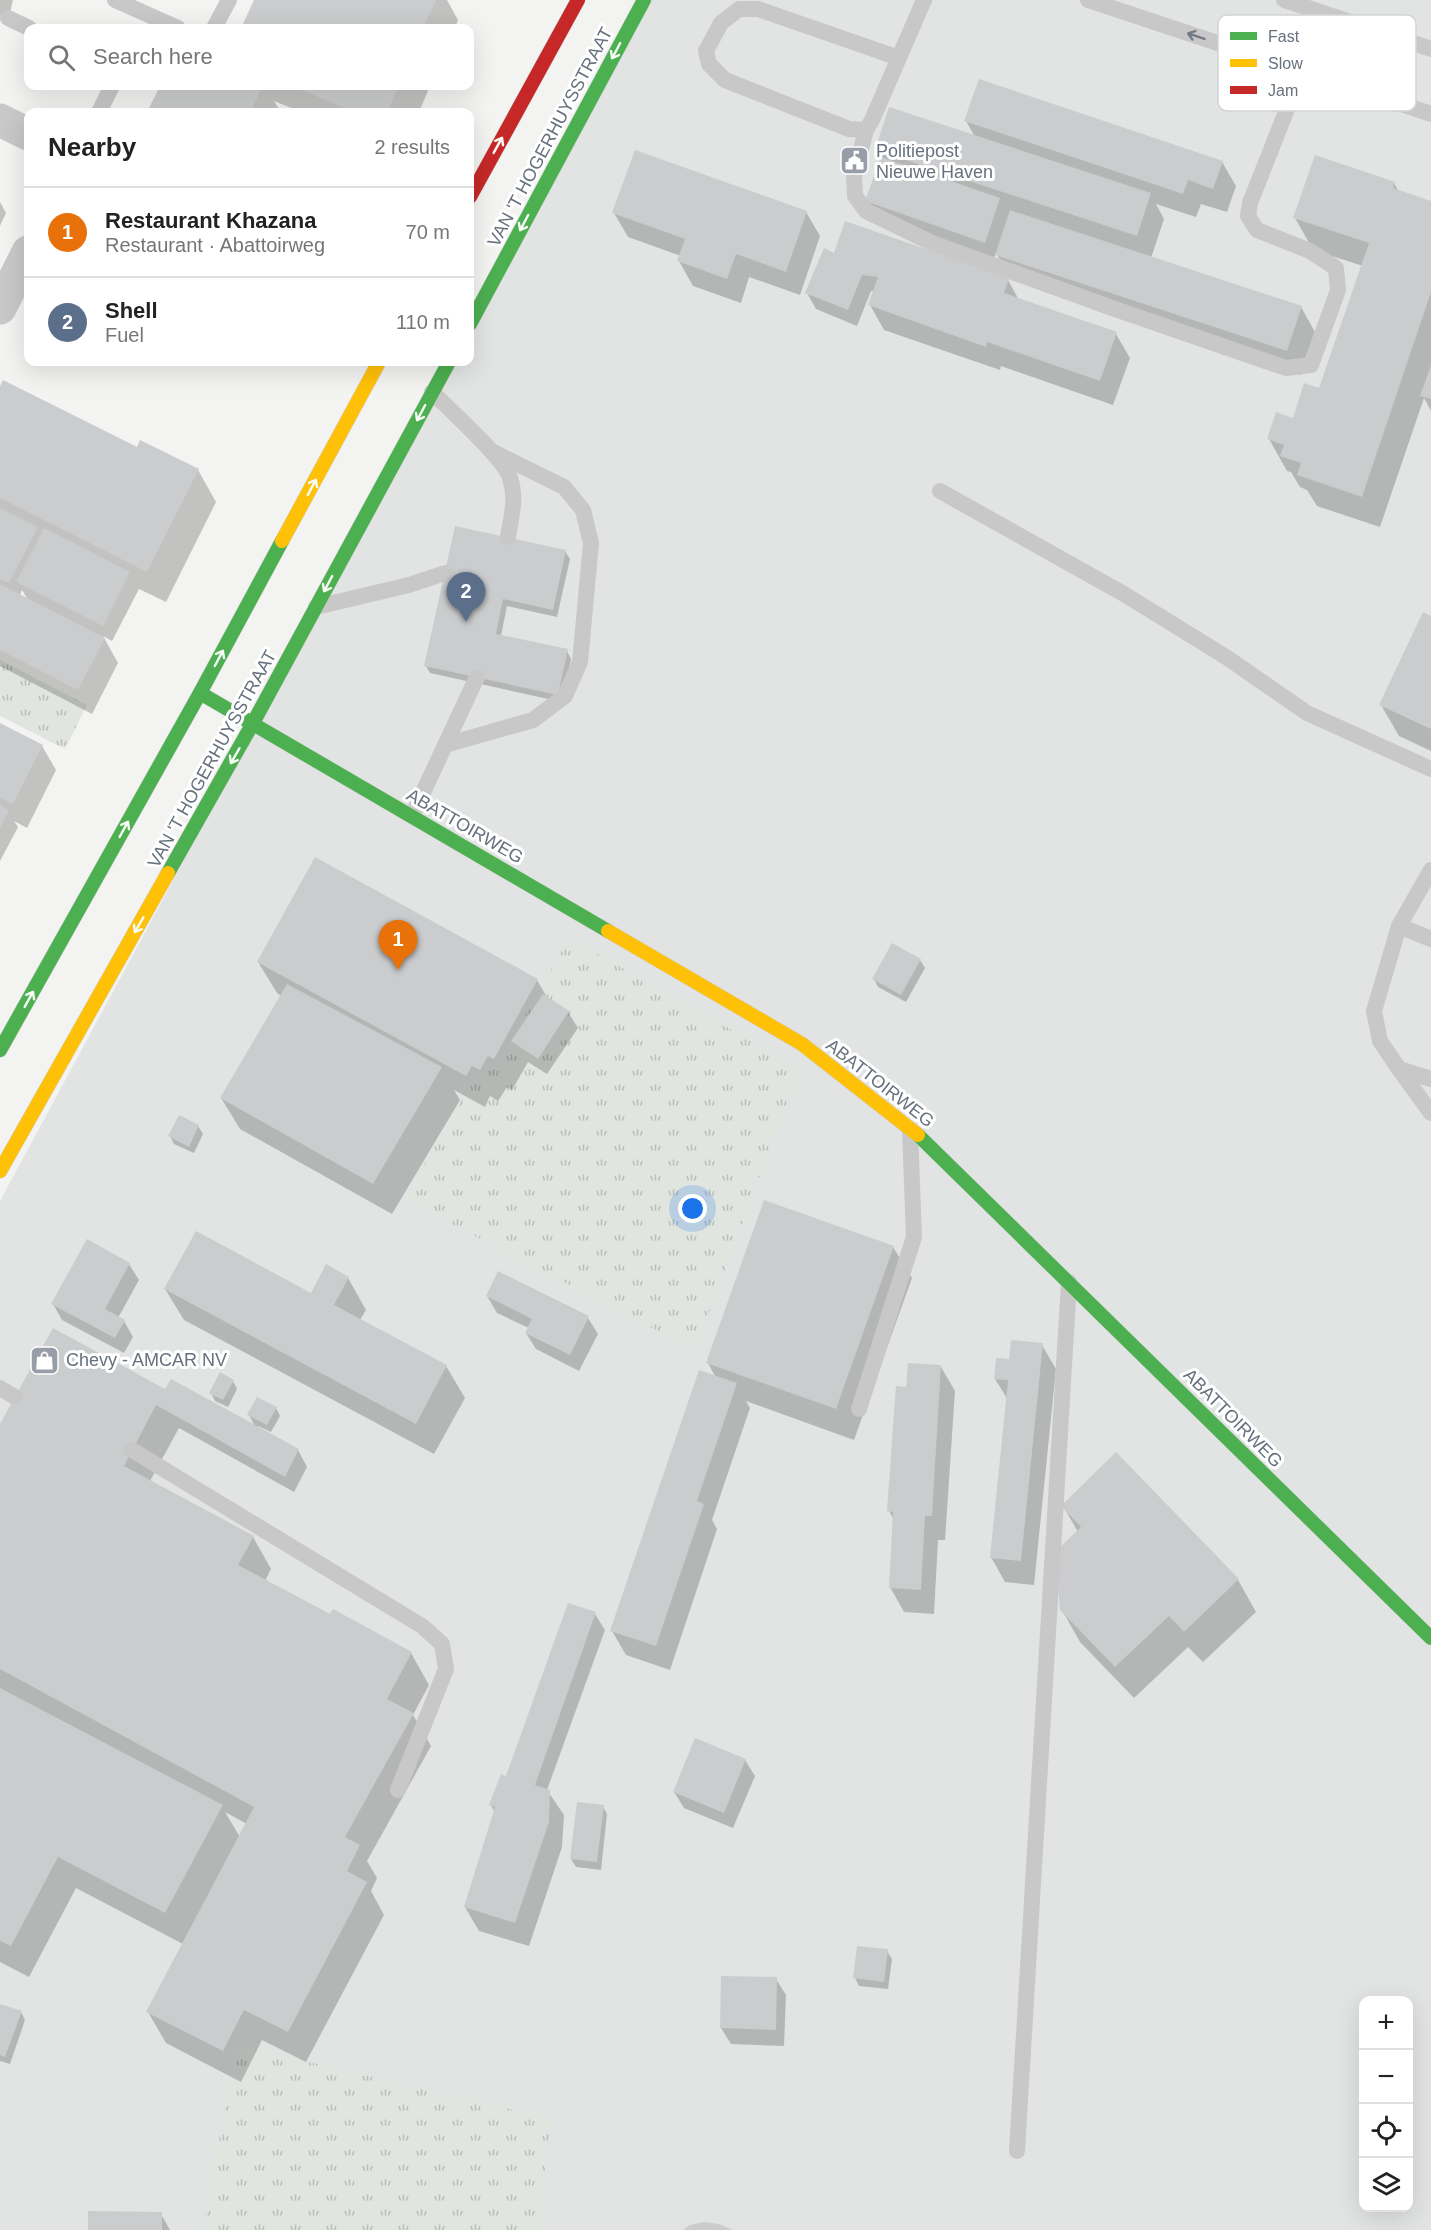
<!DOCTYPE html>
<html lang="en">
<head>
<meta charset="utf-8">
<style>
	body { margin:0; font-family:Helvetica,sans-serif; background:#f6f6f6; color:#222 }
	.controls { position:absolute; right:18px; bottom:18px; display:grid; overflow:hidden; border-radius:12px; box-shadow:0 6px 24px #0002 }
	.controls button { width:54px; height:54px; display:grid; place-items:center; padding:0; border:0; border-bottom:2px solid #e0e0e0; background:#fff; color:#222; font:30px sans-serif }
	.you { position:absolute; left:693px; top:1209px; width:21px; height:21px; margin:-15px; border:4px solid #fff; border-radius:50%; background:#1a73e8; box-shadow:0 0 0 9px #1a73e833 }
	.badge { display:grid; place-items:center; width:39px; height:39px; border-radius:50%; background:#575a5e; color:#fff; font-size:20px; font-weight:700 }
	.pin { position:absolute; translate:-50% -50px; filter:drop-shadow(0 2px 3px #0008) }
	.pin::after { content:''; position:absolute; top:32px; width:21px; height:18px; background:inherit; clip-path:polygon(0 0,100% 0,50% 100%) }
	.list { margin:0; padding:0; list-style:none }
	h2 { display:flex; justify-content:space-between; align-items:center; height:78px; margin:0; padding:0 24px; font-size:26px }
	h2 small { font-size:20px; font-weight:400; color:#767676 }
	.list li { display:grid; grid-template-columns:39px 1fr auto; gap:18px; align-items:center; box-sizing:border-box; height:90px; padding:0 24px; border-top:2px solid #e0e0e0 }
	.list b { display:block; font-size:22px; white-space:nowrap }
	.list p { margin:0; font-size:20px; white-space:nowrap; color:#767676 }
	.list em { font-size:20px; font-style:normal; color:#767676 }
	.icon { flex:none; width:33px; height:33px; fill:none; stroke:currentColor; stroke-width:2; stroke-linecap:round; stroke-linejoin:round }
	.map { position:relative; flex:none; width:1431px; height:2230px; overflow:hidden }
	.search { position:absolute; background:#fff; box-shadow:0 6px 24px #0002; left:24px; top:24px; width:450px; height:66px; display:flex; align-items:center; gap:15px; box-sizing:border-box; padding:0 21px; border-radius:12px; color:#767676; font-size:22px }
	.panel { position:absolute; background:#fff; box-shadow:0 6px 24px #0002; left:24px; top:108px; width:450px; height:258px; border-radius:12px }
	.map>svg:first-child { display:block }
	.built { fill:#e2e3e3; fill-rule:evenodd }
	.grass { fill:url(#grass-tufts) }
	.shadow { fill:#0003; fill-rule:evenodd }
	.building { fill:#cbcccd }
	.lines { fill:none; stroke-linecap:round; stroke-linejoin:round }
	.fast-casing { stroke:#d0d1d1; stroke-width:15 }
	.slow-casing { stroke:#d0d1d1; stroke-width:15 }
	.jam-casing { stroke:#d0d1d1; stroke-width:15 }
	.lane { stroke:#c8c8c9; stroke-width:16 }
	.street { stroke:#c8c8c9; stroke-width:33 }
	.fast { stroke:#4caf50; stroke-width:14 }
	.slow { stroke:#ffc107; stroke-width:14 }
	.jam { stroke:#c62828; stroke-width:14 }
	.oneway { stroke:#717a86 }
	.oneway2 { stroke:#f6fbf6 }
	.labels { text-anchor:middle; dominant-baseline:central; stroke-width:6; stroke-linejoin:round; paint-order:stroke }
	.street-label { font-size:18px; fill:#67717e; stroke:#fff }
	.poi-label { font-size:18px; fill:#67717e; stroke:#fff; text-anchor:start }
	.key { fill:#fff; stroke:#d1d4d8; stroke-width:1.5 }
	.key-label { font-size:16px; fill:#67717e }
</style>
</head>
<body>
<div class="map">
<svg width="1431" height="2230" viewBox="0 0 1431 2230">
	<defs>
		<pattern id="grass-tufts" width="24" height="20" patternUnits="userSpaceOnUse" patternTransform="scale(1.5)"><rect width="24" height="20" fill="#e1e5e0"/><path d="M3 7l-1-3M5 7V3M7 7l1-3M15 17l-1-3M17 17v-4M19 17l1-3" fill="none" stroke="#babebb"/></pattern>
	</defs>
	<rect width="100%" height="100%" fill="#f3f3f2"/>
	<path class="built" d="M651 0H1431V2230H0V1201L453 362H470V330ZM1364 2000H1408V2208H1364Z"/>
	<g class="grass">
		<path d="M0 660 87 705 65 749 0 716Z"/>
		<path d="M569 938 800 1068 695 1350 405 1200 474 1076 494 1069Z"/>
		<path d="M236 2045 552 2119 537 2230H203Z"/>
	</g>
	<g class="shadow">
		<path d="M0 0H13L9 17 0 15Z"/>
		<path d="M256 0H447L458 20 455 28H243Z"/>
		<path d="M162 86H430L419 112H301L274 101 281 112H149Z"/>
		<path d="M966 121 1222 162 1236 186 1227 212 1201 204 1196 217 1156 204 1164 219 1151 258 1301 307 1315 332 1301 375 1011 279 996 253 994 258 876 217 867 201 882 158 877 150 975 137Z"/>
		<path d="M1394 183 1399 192 1431 202V411L1424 398 1380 527 1317 506 1307 490 1300 487 1291 472 1287 471 1269 439 1294 419 1320 390 1363 266 1313 250 1295 218Z"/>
		<path d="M0 202 6 213 0 226Z"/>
		<path d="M806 212 820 236 800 295 749 277 741 303 693 286 679 261 681 256 628 237 614 213Z"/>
		<path d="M835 255 1008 280 1019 300 1116 334 1130 358 1113 405 1001 366 1000 370 884 330 870 305 875 291H871L857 326 816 309 807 293Z"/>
		<path d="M0 389 138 449 198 470 216 502 166 602 139 589 112 641 103 636 118 663 92 714 0 666ZM22 590 28 600 20 595Z"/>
		<path d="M456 528 565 551 570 559 557 617 507 606 501 636 567 651 571 659 562 702 430 673 426 666Z"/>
		<path d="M1431 617V751L1399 736 1381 705Z"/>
		<path d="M0 724 42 746 56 770 27 828 14 821 18 827 0 861Z"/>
		<path d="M316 859 537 980 548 999 568 1012 578 1028 547 1074 528 1062 512 1090 507 1087 498 1101 490 1096 485 1107 454 1090 460 1100 392 1214 240 1129 221 1098 281 996 277 993 258 962Z"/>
		<path d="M920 960 925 968 906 1002 878 987 874 979Z"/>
		<path d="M179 1117 198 1126 203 1134 194 1153 174 1144 170 1136Z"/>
		<path d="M893 1247 912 1278 854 1440 746 1401 750 1408 712 1520 717 1529 670 1670 626 1655 612 1631 716 1378 708 1363Z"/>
		<path d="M129 1264 139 1280 118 1318 124 1321 133 1337 124 1353 62 1320 53 1304Z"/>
		<path d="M348 1278 366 1310 360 1320 446 1366 465 1398 434 1454 184 1320 165 1289 312 1295Z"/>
		<path d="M487 1296 588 1318 598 1334 579 1371 536 1349 526 1333 529 1328 497 1313Z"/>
		<path d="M1042 1345 1056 1369 1034 1585 1005 1582 991 1557 1008 1400 995 1379 1010 1361Z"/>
		<path d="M941 1367 955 1391 945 1540H938L934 1614 904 1612 890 1587 894 1520 889 1511 907 1388Z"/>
		<path d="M233 1381 237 1389 228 1407 215 1401 211 1393Z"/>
		<path d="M164 1390 256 1428 249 1415 276 1408 280 1416 271 1432 258 1426 257 1428 298 1450 307 1467 294 1492 179 1428 150 1481 253 1537 271 1569 265 1581 331 1616 411 1653 429 1685 413 1715 431 1746 367 1861 377 1878 371 1891 384 1915 306 2062 262 2040 241 2082 166 2043 148 2012 183 1944 76 1888 29 1977 0 1962V1427ZM225 1812 247 1824 240 1837Z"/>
		<path d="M1063 1506 1238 1580 1256 1612 1203 1662 1188 1647 1134 1698 1080 1642 1062 1610 1078 1532Z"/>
		<path d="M595 1614 605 1630 547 1790 564 1815 562 1847 529 1946 479 1931 465 1907 495 1813 491 1805Z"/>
		<path d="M745 1760 755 1776 733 1828 684 1808 674 1792Z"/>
		<path d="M603 1807 607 1814 601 1870 576 1867 571 1859Z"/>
		<path d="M887 1951 892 1959 888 1989 859 1986 855 1978Z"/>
		<path d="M722 1977 776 1979 786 1995 784 2046 731 2044 721 2028Z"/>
		<path d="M0 2005 21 2012 25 2020 10 2064 0 2061Z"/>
		<path d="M161 2214 170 2230H89Z"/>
	</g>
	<g class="building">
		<path d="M254 0H436L423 28H241Z"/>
		<path d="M979 79 1223 161 1213 189 1188 180 1183 194 964 121Z"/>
		<path d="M160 86H263L250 112H147Z"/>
		<path d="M292 86H399L387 112H355Z"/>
		<path d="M889 107 1151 193 1137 236 875 150Z"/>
		<path d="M635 150 807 211 786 272 736 254 727 279 677 261 685 239 612 213Z"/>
		<path d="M1315 155 1395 182 1393 188 1431 201V292L1362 497 1297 475 1301 463 1280 456 1284 445 1267 439 1276 412 1293 418 1304 383 1319 388 1369 243 1293 218Z"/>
		<path d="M881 157 1000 198 985 243 865 201Z"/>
		<path d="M1010 210 1302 306 1287 351 995 255Z"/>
		<path d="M845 221 1009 278 1004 293 1117 332 1100 381 987 342 986 347 868 305 878 277 862 275 848 310 805 293 824 248 834 253Z"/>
		<path d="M1431 365V399L1420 396Z"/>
		<path d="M3 380 137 447 140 440 199 469 147 572 0 498V386Z"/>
		<path d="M0 508 38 527 9 583 0 579Z"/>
		<path d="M455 526 566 550 553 610 503 599 496 634 568 649 558 695 424 666Z"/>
		<path d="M44 528 130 572 103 626 16 582Z"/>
		<path d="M0 584 105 638 78 690 0 650Z"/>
		<path d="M1423 612 1431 616V729L1379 705Z"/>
		<path d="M0 723 43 745 13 804 0 798Z"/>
		<path d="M0 805 9 810 0 828Z"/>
		<path d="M315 857 538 979 494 1059 488 1056 480 1070 472 1066 466 1076 257 962Z"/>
		<path d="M892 943 921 959 901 995 872 979Z"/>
		<path d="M287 984 442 1067 373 1184 220 1098Z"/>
		<path d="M543 994 569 1011 538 1059 511 1041Z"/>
		<path d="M179 1115 199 1125 189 1147 168 1136Z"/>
		<path d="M764 1200 894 1246 836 1409 706 1363Z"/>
		<path d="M196 1231 311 1293 326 1264 349 1277 334 1305 447 1365 416 1424 164 1289Z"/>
		<path d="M87 1239 130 1263 105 1309 125 1320 115 1338 51 1304Z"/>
		<path d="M498 1271 589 1316 570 1355 525 1333 532 1319 486 1296Z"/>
		<path d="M53 1328 165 1389 171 1379 299 1449 285 1477 156 1405 124 1466 254 1536 238 1565 330 1614 333 1609 412 1652 387 1699 414 1713 345 1837 360 1845 347 1871 367 1882 288 2032 244 2010 223 2051 146 2012 254 1807 0 1669V1424Z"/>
		<path d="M1011 1340 1043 1343 1021 1561 990 1558 1008 1380 994 1379 996 1358 1009 1359Z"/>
		<path d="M908 1363 941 1365 932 1516H925L921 1590 889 1588 893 1512 887 1511 896 1386 906 1387Z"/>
		<path d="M699 1370 737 1383 697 1501 704 1504 656 1646 610 1631Z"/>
		<path d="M220 1372 234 1380 223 1400 209 1393Z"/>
		<path d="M257 1397 277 1407 267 1425 247 1415Z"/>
		<path d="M1116 1452 1239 1579 1184 1632 1169 1616 1115 1667 1060 1610 1055 1552 1081 1527 1061 1506Z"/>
		<path d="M568 1603 596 1612 535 1785 550 1790 549 1822 515 1923 464 1907 495 1807 489 1805 501 1774 506 1776Z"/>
		<path d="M0 1688 223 1805 165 1913 58 1857 11 1946 0 1941Z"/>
		<path d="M695 1738 746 1759 724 1813 673 1792Z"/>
		<path d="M577 1802 604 1805 597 1862 570 1859Z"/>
		<path d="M857 1946 888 1949 884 1982 853 1978Z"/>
		<path d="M721 1976 777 1977 776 2030 720 2028Z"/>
		<path d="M0 2004 22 2011 5 2057 0 2055Z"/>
		<path d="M88 2211 162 2212V2230H88Z"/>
		<path d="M704 2222 719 2224 733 2230H683L690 2225Z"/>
	</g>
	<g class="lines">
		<defs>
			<g id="fast">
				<path d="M470 324 644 0"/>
				<path d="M200 693 608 931"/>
				<path d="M168 873 253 723 449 362"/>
				<path d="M0 1050 200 693 282 541"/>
				<path d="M918 1135 1431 1638"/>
			</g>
			<g id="slow">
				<path d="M282 541 379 362"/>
				<path d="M608 931 802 1044 918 1135"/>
				<path d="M0 1171 168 873"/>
			</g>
			<path id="jam" d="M470 197 578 0"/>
		</defs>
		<use href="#fast" class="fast-casing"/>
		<use href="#slow" class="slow-casing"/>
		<use href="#jam" class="jam-casing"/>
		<g class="lane">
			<path d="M115 0 178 28"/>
			<path d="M1088 0 1431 114"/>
			<path d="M1284 0 1431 49"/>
			<path d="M8 18 29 28"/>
			<path d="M214 28 229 0"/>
			<path d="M899 58 758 9H739L721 23 706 51 709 64 725 80 849 129 866 130 872 120 924 0"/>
			<path d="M99 112 112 86"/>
			<path d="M866 130 854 177 855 196 866 211 932 243 1112 308 1286 368 1311 365 1338 290 1336 268 1310 251 1257 230 1248 216 1250 203 1302 71 1322 13"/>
			<path d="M432 392C449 409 505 459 510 478 517 498 511 518 508 537"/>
			<path d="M940 491 1124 594 1226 657 1307 713 1431 769"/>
			<path d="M316 607 409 585 445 573"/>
			<path d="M445 745 533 720 565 696 580 662 591 543 583 510 564 487 491 451"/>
			<path d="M412 816 477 677"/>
			<path d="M1431 870 1399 926 1374 1011 1380 1041 1399 1069 1431 1079"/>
			<path d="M1399 926 1431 939"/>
			<path d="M1399 1069 1431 1113"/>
			<path d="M0 1388 15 1397"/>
			<path d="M859 1409 914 1237 910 1130"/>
			<path d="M132 1450 422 1626 442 1644 446 1669 398 1790"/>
			<path d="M1017 2151 1069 1282"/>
		</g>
		<g class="street">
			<path d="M0 120 28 134"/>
			<path d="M0 308 28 252"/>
		</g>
		<use href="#fast" class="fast"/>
		<use href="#slow" class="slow"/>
		<use href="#jam" class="jam"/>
	</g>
	<defs><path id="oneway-shaft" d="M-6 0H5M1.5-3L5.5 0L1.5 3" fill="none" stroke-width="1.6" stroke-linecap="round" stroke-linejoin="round" transform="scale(1.5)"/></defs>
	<use class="oneway" href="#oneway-shaft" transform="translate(1196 36) rotate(-162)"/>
	<g class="oneway2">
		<use href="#oneway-shaft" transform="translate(616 51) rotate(118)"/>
		<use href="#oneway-shaft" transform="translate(498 145) rotate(-61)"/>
		<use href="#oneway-shaft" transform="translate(524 223) rotate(118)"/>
		<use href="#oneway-shaft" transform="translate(421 413) rotate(118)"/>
		<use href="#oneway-shaft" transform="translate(312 487) rotate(-62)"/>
		<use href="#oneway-shaft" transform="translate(328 584) rotate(118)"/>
		<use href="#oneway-shaft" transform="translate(219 658) rotate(-62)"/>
		<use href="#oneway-shaft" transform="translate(235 756) rotate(120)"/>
		<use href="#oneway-shaft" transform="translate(124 829) rotate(-61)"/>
		<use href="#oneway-shaft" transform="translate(139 925) rotate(120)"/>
		<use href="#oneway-shaft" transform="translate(29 999) rotate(-61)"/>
	</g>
	<defs>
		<symbol id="civic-square" viewBox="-11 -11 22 22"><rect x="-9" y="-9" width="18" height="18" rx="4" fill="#989ea7" stroke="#fff"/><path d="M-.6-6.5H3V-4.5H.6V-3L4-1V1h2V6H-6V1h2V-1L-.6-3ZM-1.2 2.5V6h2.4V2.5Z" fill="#fff"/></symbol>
		<symbol id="shop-square" viewBox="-11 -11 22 22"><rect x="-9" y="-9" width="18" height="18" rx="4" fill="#989ea7" stroke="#fff"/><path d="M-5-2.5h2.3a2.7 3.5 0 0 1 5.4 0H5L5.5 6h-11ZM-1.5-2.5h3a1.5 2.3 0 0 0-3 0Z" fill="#fff"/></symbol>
	</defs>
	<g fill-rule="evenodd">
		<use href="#civic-square" x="838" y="144" width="33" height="33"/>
		<use href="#shop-square" x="28" y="1344" width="33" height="33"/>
	</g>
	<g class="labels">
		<g class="street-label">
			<text transform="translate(550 137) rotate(-62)">VAN 'T HOGERHUYSSTRAAT</text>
			<text transform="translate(212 759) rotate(-61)">VAN 'T HOGERHUYSSTRAAT</text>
			<text transform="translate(465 826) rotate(30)">ABATTOIRWEG</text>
			<text transform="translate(880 1083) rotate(38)">ABATTOIRWEG</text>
			<text transform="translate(1233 1418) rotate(45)">ABATTOIRWEG</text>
		</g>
		<g class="poi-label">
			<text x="876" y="151">Politiepost<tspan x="876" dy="21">Nieuwe Haven</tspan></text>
			<text x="66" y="1360">Chevy - AMCAR NV</text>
		</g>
	</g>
	<rect x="1218" y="15" width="198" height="96" rx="9" class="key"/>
	<rect x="1230" y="32" width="27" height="8" fill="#4caf50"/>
	<rect x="1230" y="59" width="27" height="8" fill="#ffc107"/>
	<rect x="1230" y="86" width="27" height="8" fill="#c62828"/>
	<g class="key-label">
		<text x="1268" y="42">Fast</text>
		<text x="1268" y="69">Slow</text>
		<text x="1268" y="96">Jam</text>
	</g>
</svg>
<div class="controls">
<button>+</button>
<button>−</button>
<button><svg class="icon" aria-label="locate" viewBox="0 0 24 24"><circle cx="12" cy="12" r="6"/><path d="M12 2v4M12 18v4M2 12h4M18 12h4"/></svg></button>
<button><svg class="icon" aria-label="layers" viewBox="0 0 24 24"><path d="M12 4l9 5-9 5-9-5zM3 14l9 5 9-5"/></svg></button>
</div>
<div class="you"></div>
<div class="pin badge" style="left:398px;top:970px;background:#e8710a">1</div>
<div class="pin badge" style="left:466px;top:622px;background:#5c6f8a">2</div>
<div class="search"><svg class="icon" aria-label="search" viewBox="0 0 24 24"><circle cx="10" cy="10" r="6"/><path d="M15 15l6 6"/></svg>Search here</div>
<section class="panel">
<h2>Nearby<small>2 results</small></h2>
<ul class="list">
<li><span class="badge" style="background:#e8710a">1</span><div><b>Restaurant Khazana</b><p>Restaurant · Abattoirweg</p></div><em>70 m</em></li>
<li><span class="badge" style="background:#5c6f8a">2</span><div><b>Shell</b><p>Fuel</p></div><em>110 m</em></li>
</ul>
</section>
</div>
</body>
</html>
